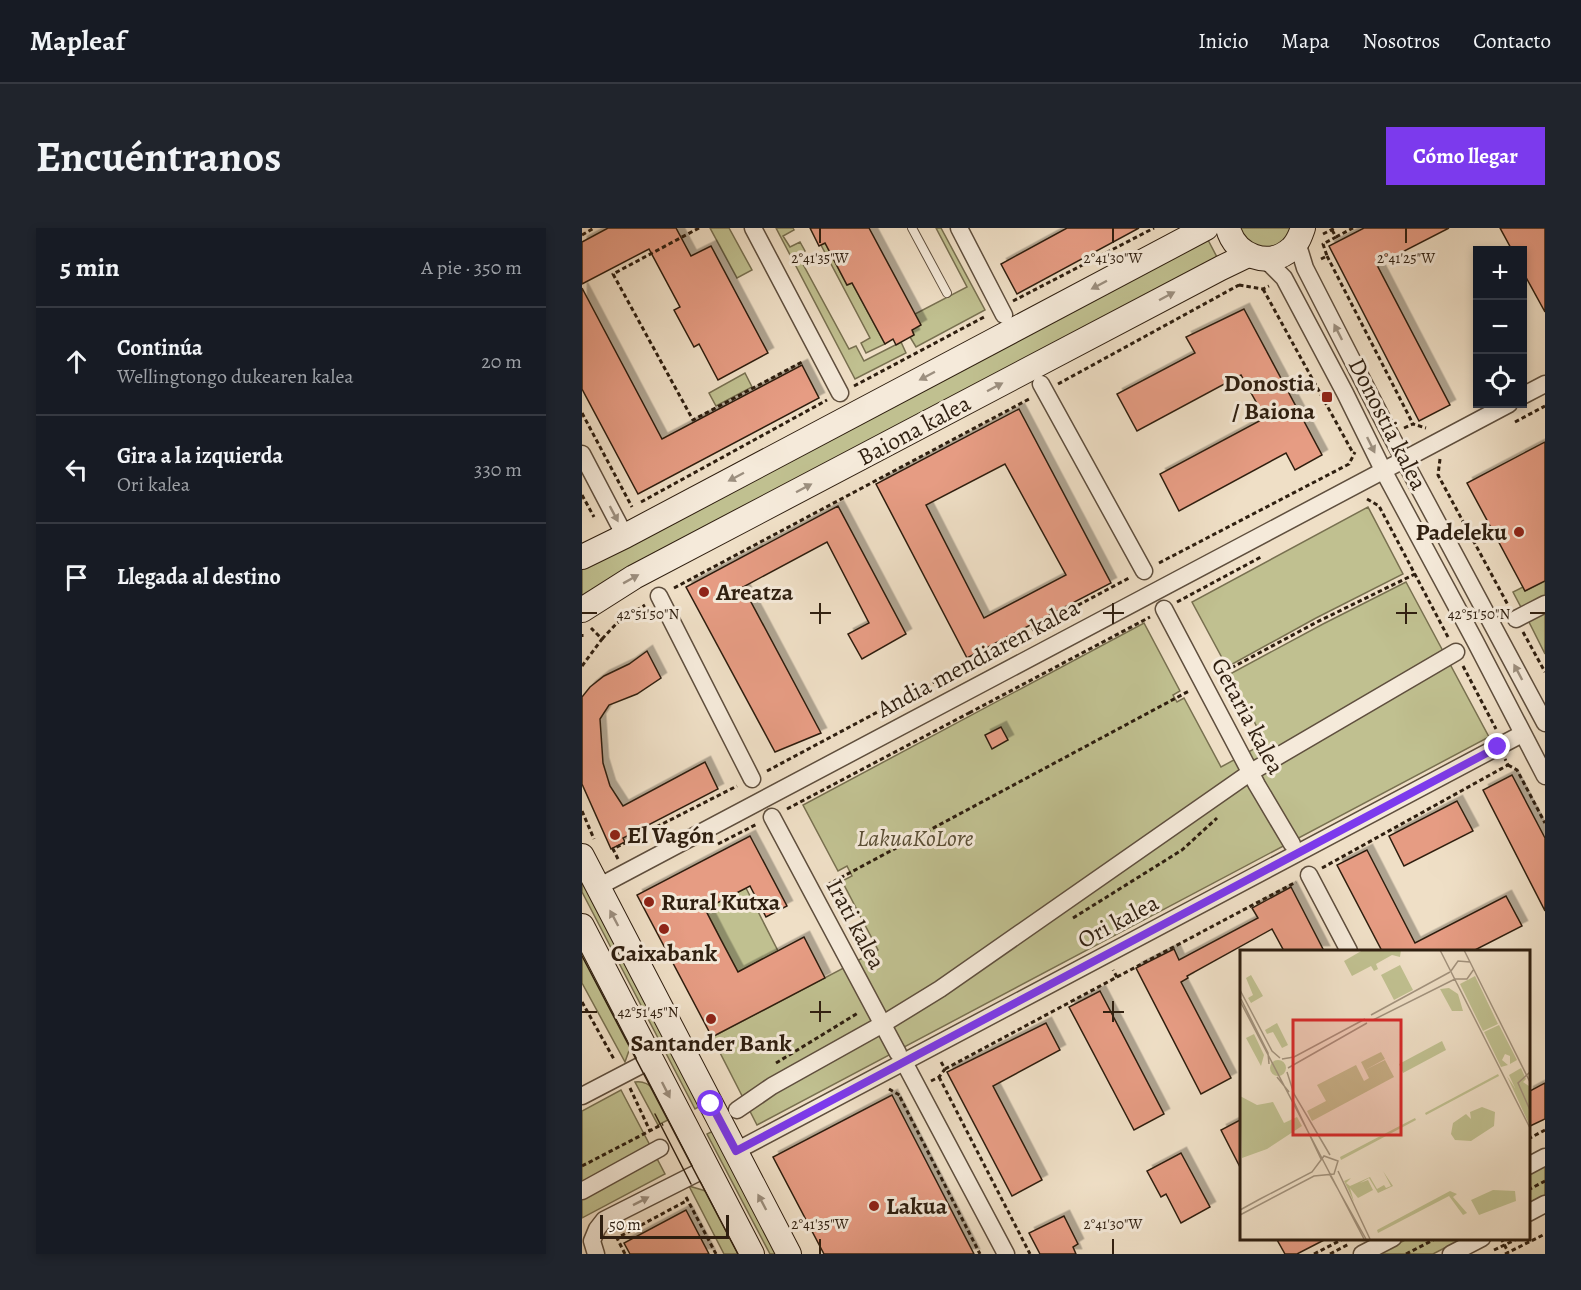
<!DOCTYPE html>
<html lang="es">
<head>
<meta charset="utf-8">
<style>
	body { margin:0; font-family:Alegreya,serif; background:#20242c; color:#f1f3f6 }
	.controls { position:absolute; right:18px; top:18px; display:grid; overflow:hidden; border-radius:0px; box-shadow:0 3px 9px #0003 }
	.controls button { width:54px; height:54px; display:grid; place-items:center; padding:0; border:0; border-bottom:2px solid #363941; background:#171b24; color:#f1f3f6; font:30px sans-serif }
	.scale { position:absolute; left:18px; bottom:15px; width:129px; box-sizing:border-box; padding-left:6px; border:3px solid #2f1f10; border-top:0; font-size:16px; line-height:21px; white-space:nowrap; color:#2f1f10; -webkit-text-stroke:4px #f5eada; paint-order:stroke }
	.stop { position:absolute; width:18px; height:18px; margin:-14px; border:4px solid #7c3aed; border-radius:50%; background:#fff }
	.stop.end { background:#7c3aed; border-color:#fff; box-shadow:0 2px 6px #0008 }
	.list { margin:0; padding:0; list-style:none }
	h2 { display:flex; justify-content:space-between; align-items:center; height:78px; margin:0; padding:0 24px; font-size:26px }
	h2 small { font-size:20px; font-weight:400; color:#9ea1a6 }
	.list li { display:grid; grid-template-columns:39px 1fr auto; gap:18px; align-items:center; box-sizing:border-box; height:108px; padding:0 24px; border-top:2px solid #363941 }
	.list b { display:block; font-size:22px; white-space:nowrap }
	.list p { margin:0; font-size:20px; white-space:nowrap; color:#9ea1a6 }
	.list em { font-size:20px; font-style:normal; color:#9ea1a6 }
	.icon { flex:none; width:33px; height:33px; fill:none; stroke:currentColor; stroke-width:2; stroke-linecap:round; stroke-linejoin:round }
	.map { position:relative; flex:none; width:963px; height:1026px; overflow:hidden; border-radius:0px }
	header { display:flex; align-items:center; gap:36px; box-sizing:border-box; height:84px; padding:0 30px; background:#171b24; border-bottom:2px solid #363941 }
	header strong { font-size:28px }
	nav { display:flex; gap:33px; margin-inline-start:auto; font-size:21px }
	.intro { display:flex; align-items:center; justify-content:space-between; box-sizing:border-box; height:144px; padding:0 36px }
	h1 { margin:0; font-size:42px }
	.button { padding:15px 27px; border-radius:0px; background:#7c3aed; color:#fff; font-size:21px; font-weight:700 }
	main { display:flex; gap:36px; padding:0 36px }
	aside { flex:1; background:#171b24; border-radius:0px; box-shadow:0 3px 9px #0003 }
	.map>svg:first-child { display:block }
	.green { fill:#c0c090; stroke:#787050; stroke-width:1.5 }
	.building { fill:#e69c83; stroke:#2f1f10; stroke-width:1.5; fill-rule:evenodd; filter:url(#shadow) }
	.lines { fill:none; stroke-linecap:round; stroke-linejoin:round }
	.lane-casing { stroke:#5f4f3e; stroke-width:10 }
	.street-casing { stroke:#5f4f3e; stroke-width:19 }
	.secondary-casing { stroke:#2f1f10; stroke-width:26 }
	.path { stroke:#2f1f10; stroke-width:3; stroke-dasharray:4.5 3; stroke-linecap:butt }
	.lane { stroke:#f5eada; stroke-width:8 }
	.street { stroke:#f5eada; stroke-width:16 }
	.secondary { stroke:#f5eada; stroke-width:24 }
	.tram { stroke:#2f1f10; stroke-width:1.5 }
	.oneway { fill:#9c8f7f }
	.route { stroke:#7c3aed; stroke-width:8 }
	.ticks { fill:none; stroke:#2f1f10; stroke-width:2 }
	.poi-dot { fill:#8f2418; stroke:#f5eada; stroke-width:2 }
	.labels { text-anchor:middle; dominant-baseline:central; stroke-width:6; stroke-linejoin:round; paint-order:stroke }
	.poi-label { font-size:24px; font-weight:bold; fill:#2f1f10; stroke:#f5eada; text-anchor:start }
	.street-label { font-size:24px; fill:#2f1f10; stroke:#f5eada }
	.park-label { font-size:24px; font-style:italic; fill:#5a4f36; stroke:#f5eada }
	.inset-road { fill:none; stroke:#a2927d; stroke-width:1.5 }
	.view { fill:#d62828; fill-opacity:0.15; stroke:#d62828; stroke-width:3 }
	.inset-edge { fill:none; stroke:#2f1f10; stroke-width:3 }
	.ticks-label { font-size:15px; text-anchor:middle; fill:#2f1f10; stroke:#f5eada; stroke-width:6; stroke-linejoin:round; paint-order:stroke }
</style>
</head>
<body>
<header>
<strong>Mapleaf</strong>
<nav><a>Inicio</a><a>Mapa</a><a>Nosotros</a><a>Contacto</a></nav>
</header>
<div class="intro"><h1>Encuéntranos</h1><a class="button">Cómo llegar</a></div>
<main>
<aside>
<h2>5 min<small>A pie · 350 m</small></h2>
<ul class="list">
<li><svg class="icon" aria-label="ahead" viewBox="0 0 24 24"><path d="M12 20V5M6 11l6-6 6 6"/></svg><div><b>Continúa</b><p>Wellingtongo dukearen kalea</p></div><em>20 m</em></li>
<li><svg class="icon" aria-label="left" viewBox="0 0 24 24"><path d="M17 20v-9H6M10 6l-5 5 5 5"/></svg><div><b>Gira a la izquierda</b><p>Ori kalea</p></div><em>330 m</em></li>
<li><svg class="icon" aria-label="arrive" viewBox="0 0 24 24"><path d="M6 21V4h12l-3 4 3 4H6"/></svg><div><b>Llegada al destino</b></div></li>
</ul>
</aside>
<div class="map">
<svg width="963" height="1026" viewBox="0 0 963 1026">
	<defs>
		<filter id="shadow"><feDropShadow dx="5.5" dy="-5.5" stdDeviation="0" flood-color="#0004"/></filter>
	</defs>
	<rect width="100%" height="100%" fill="#efdfc6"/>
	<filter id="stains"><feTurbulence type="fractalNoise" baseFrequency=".00333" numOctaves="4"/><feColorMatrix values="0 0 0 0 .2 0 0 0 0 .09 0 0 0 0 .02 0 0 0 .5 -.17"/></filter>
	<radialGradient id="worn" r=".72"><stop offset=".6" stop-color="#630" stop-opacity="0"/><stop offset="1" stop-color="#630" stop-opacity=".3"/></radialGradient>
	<g class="green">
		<path d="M128 0H147L170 42 155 50Z"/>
		<path d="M194 0H211L212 2 201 8 208 19 218 14 223 23 216 27 267 121 274 118 282 133 319 114 324 125 273 151Z"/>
		<path d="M354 0H359L403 82 334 119 328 109 332 107 330 102 333 86 385 59Z"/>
		<path d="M656 0H712L707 10 688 22 665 16Z"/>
		<path d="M625 10 637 33 0 370V339Z"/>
		<path d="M243 15 265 57 270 55 303 116 284 125 279 115 288 110 239 17Z"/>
		<path d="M163 145 170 159 134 178 127 165Z"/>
		<path d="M786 279 821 346 734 390 645 439 610 374Z"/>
		<path d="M963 353V371L941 383 931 364 941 359 943 363Z"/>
		<path d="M824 354 907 509 175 897 130 809 296 722 260 653 270 648 265 638 256 643 221 577 562 395 598 463 591 467 595 474 602 470 639 539 683 515 648 446 741 396Z"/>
		<path d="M963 384V426L946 392Z"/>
		<path d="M0 646 120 877 113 881 0 664Z"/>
		<path d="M164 660 196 723 156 744 123 681Z"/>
		<path d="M0 723 49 817 43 834 0 755Z"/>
		<path d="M53 854C73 851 81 876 90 890L76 897Z"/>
		<path d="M39 862 83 946 0 990V883Z"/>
		<path d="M133 902 198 1026H188L125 906Z"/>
		<path d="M963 937V967L947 976 946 946Z"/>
		<path d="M107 958 127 964 160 1026H142Z"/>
		<path d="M827 1010H882L851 1026H796Z"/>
	</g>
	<g class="building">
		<path d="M26 0H94L109 28 129 18 186 125 136 152 117 116 112 119 92 82 98 79 67 21 0 56V14Z"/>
		<path d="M228 0H287L339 97 330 102 332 107 314 117 311 111 303 116 270 55 265 57 243 15 237 18Z"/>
		<path d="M485 0H557L435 66 419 36Z"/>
		<path d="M782 0H867L795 37 868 177 837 193 747 18Z"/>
		<path d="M918 0H963V84L940 42V22H930Z"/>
		<path d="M0 60 80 211 220 137 237 170 56 266 0 161Z"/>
		<path d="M662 81 740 227 713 242 704 225 597 283 578 246 683 190 659 147 555 203 535 166 613 125 604 109Z"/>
		<path d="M437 181 529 355 385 430 294 256ZM423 236 484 347 402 390 344 277Z"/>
		<path d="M963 214V353L943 363 885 255Z"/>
		<path d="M256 278 324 406 280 431 266 406 287 395 245 314 161 359 239 505 193 524 104 359Z"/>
		<path d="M65 423 79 450 55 466 27 477 18 491 21 535 28 558 41 578 123 534 136 561 41 610 43 614 29 621 0 556V469L8 459 22 448 47 436Z"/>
		<path d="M419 499 426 512 410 521 403 507Z"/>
		<path d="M930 547 963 610V683L901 562Z"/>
		<path d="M875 573 891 603 822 638 807 608Z"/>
		<path d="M168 608 205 678 184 689 168 658 123 681 139 712 156 744 222 709 243 750 130 809 55 667Z"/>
		<path d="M785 622 833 715 924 668 940 698 891 723H800L755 637Z"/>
		<path d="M709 659 742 723H702L690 701 605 748 606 750 599 754 649 850 619 866 554 740 592 721 597 732 676 690 670 680Z"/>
		<path d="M518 763 582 886 552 902 487 779Z"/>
		<path d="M464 795 478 822 411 858 460 952 430 968 365 844Z"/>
		<path d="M963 855V891L946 899V864Z"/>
		<path d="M310 867 392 1026H242L191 929Z"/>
		<path d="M660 891V943L639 902Z"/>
		<path d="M599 925 628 979 599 995 584 966 579 969 565 943Z"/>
		<path d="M104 982 127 1026H48L42 1015Z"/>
		<path d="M482 988 496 1016 491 1019 494 1026H458L447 1005Z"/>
		<path d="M694 1010H746L715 1026H703Z"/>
	</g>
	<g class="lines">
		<defs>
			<path id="lane" d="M330 0 365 65"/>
			<g id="street">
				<path d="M171 0 258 165"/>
				<path d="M377 0 422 87"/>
				<path d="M715 14 723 40 808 206 963 495"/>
				<path d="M683 31 702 50 763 165 801 242 893 413 963 548"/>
				<path d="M459 156 562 343"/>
				<path d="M940 168 963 156"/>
				<path d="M0 226 43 308"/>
				<path d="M77 368 170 551"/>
				<path d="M582 381 675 557 710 616"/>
				<path d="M934 391 963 376"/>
				<path d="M190 589 316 825"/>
				<path d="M727 647 767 723"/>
				<path d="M16 659 927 176"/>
				<path d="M322 834 424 1026"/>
				<path d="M0 868 69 832"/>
				<path d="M155 882 190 858 301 796 358 761 669 544 874 424"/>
				<path d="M154 923 940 506"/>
				<path d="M946 938 963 929"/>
				<path d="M0 963 78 920"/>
				<path d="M946 985 963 976"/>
				<path d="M14 1026 10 1013 15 1001 22 992 125 940"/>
				<path d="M780 1026 811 1010"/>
				<path d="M869 1026 900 1010"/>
			</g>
			<g id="secondary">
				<path d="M646 0C653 28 687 41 709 21 716 15 718 8 721 0"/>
				<path d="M0 329 43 308 624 0"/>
				<path d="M0 382 52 349 639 40 666 27"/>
				<path d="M0 628 207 1026"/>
				<path d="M0 698 170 1026"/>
			</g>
		</defs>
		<use href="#lane" class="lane-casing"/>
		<use href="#street" class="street-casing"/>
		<use href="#secondary" class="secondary-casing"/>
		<g class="path">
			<path d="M117 0 31 46 111 192 222 133"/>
			<path d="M741 6 753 0"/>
			<path d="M0 7 12 0"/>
			<path d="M754 9 771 0"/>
			<path d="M745 28 831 196"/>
			<path d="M739 31 745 28 741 16 754 9 750 2"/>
			<path d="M657 57 681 61 687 58"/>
			<path d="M681 61 771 225"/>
			<path d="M431 73 572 0"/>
			<path d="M476 156 657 57 656 54"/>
			<path d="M272 158 404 88"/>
			<path d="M0 185 50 279"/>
			<path d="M933 194 963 178"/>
			<path d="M822 200 831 196 844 200"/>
			<path d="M858 231 856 247 926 377"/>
			<path d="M0 267 12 289"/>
			<path d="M785 271 797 278 867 411"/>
			<path d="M59 274 245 172"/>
			<path d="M577 335 767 236 773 224"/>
			<path d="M92 360 449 170"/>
			<path d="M595 374 679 329"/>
			<path d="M941 404 963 444"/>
			<path d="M0 406V409"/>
			<path d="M20 411 35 395 63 377"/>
			<path d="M0 438 20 411 9 400"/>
			<path d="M881 438 914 501"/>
			<path d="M636 447 735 394 833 346"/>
			<path d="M387 485 568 389"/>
			<path d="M926 537 935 542 963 595"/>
			<path d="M185 543 547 350"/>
			<path d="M205 581 387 485 385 482"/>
			<path d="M0 583 12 611"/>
			<path d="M136 616 175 596"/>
			<path d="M36 631 31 621 155 558"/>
			<path d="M740 640 926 537 923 531"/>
			<path d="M245 657 607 463"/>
			<path d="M491 690 600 622 635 590"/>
			<path d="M535 749 714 654"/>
			<path d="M0 774 33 833"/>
			<path d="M194 835 276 785"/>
			<path d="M363 841 535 749 531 742"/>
			<path d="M357 849 448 1026"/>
			<path d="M349 853 357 849 363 841 358 832"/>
			<path d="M48 860 68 903"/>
			<path d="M307 861 319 868"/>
			<path d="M318 869 398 1026"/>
			<path d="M946 911 963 902"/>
			<path d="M0 938 81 896"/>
			<path d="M946 962 963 953"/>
			<path d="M104 969 134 1026"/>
			<path d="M919 1010 926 1024"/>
			<path d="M912 1022 937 1010"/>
			<path d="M43 1026 35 1010 106 972"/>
			<path d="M732 1026 763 1010"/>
			<path d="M748 1026 767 1016"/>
			<path d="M824 1026 855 1010"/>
			<path d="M923 1026 963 1006"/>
		</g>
		<use href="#lane" class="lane"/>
		<use href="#street" class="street"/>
		<use href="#secondary" class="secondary"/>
		<g class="tram">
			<path d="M0 728 156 1026"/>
			<path d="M73 886 109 956"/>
		</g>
	</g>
	<defs><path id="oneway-solid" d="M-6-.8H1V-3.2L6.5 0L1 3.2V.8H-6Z" transform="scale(1.5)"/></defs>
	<g class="oneway">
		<use href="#oneway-solid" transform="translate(517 57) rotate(152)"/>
		<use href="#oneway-solid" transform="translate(585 68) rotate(-28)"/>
		<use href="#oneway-solid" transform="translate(756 104) rotate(-117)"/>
		<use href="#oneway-solid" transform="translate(345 148) rotate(152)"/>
		<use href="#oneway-solid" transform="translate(413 159) rotate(-28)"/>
		<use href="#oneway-solid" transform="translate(789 217) rotate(64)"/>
		<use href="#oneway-solid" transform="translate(154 249) rotate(152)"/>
		<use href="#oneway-solid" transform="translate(222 260) rotate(-28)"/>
		<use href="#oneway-solid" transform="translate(32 286) rotate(62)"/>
		<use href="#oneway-solid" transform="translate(49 351) rotate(-29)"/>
		<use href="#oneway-solid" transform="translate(936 444) rotate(-118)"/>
		<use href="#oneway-solid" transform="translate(32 690) rotate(-118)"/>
		<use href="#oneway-solid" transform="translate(84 862) rotate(63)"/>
		<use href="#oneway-solid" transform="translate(59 973) rotate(-27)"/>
		<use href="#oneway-solid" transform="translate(180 974) rotate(-118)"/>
	</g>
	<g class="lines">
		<path class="route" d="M129 876 154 923 916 519"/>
	</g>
	<path class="ticks" d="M238 0V15M531 0V15M824 0V15M238 375V396M531 375V396M824 375V396M0 385H15M228 385H249M521 385H542M814 385H835M948 385H963M238 773V794M531 773V794M0 784H15M228 784H249M521 784H542M238 1011V1026M531 1011V1026"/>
	<g class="poi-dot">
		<rect x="739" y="163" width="12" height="12" rx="3"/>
		<circle cx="937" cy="304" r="6"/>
		<circle cx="122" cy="364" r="6"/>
		<circle cx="33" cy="607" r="6"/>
		<circle cx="67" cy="674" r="6"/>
		<circle cx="82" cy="701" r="6"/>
		<circle cx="129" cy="791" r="6"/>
		<circle cx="292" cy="978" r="6"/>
	</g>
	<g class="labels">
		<g class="poi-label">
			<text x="733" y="155" text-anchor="end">Donostia<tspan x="733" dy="28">/ Baiona</tspan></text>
			<text x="925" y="304" text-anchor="end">Padeleku</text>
			<text x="134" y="364">Areatza</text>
			<text x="45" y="607">El Vagón</text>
			<text x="79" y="674">Rural Kutxa</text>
			<text x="82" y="725" text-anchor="middle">Caixabank</text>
			<text x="129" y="815" text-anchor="middle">Santander Bank</text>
			<text x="304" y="978">Lakua</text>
		</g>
		<g class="street-label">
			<text transform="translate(806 196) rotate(63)">Donostia kalea</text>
			<text transform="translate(332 202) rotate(-28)">Baiona kalea</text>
			<text transform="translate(396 430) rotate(-28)">Andia mendiaren kalea</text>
			<text transform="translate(666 488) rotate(62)">Getaria kalea</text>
			<text transform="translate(536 693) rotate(-28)">Ori kalea</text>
			<text transform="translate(274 696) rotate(62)">Irati kalea</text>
		</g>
		<g class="park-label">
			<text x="333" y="610">LakuaKoLore</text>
		</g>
	</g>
	<g transform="translate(658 722)">
		<rect width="290" height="290" fill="#efdfc6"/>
		<path d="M123 0H161L160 7 152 5 136 14 138 19 134 21 131 16 112 26 104 11ZM160 15 173 40 154 50 141 25ZM11 25 23 46 11 53 8 48 13 45 6 28ZM235 26 258 74 243 81 220 34ZM209 38 218 44 223 61H212L200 39ZM37 73 48 95 42 98 33 82 27 84 25 80ZM259 75 277 110 270 114V106L265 104 262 110 268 115 261 117 244 82ZM14 84 24 105 21 116 6 88ZM202 91 206 100 163 123 159 114ZM141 102 145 109 125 120 121 112ZM145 110 154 127 72 171 67 161 86 151 77 135 116 115 124 131 129 128 125 120ZM30 118a8 8 0 1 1 16 0a8 8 0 1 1-16 0ZM281 118 286 129 283 132 289 136V174L267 126 275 138 269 125ZM258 124 259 126 186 165 185 163ZM0 146 17 155 33 152 44 173 57 167 62 176 27 199 2 208ZM242 157 255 162 254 176 231 191 215 190 211 184 213 173 226 164 231 169 230 162ZM175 168 176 170 101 210 100 207ZM143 221 153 236 138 243 129 228 120 233 128 230 133 240 118 248 110 238 114 252 104 231 111 228 106 233 110 236 130 227 137 239 144 235 146 238 151 236ZM253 240 275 241 276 251 239 265 231 250ZM210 241 217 244 213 247 227 263 223 265 209 246 138 283 137 280Z" fill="#c0c090"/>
		<path class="inset-road" d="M200 0 290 178M224 0 290 132M211 21 218 11 230 12M215 29H227L234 19M0 40 32 101 40 108M1 49 28 103 29 114M0 51 124 289M131 65 210 22M133 70 215 29M42 109 54 107 125 69M48 118 127 73M47 122 54 144 90 205M290 122 278 133 290 160M37 127 49 142M53 150 81 209M98 221 130 289M90 225 126 289M0 260 20 249M0 265 74 226 94 224 98 211 84 206 72 222 20 249"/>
		<path class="view" d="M53 70H161V185H53Z"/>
		<rect width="290" height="290" class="inset-edge"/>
	</g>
	<g class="ticks-label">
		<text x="238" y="35">2°41'35"W</text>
		<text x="531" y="35">2°41'30"W</text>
		<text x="824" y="35">2°41'25"W</text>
		<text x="66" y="391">42°51'50"N</text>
		<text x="897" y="391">42°51'50"N</text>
		<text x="66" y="789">42°51'45"N</text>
		<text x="238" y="1001">2°41'35"W</text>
		<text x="531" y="1001">2°41'30"W</text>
	</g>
	<rect width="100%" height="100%" filter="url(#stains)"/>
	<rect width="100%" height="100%" fill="url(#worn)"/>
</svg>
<div class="controls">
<button>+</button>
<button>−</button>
<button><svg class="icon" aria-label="locate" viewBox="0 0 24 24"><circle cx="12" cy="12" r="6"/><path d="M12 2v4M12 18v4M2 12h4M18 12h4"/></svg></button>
</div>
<div class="scale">50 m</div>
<div class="stop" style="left:129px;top:876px"></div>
<div class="stop end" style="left:916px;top:519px"></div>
</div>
</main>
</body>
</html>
